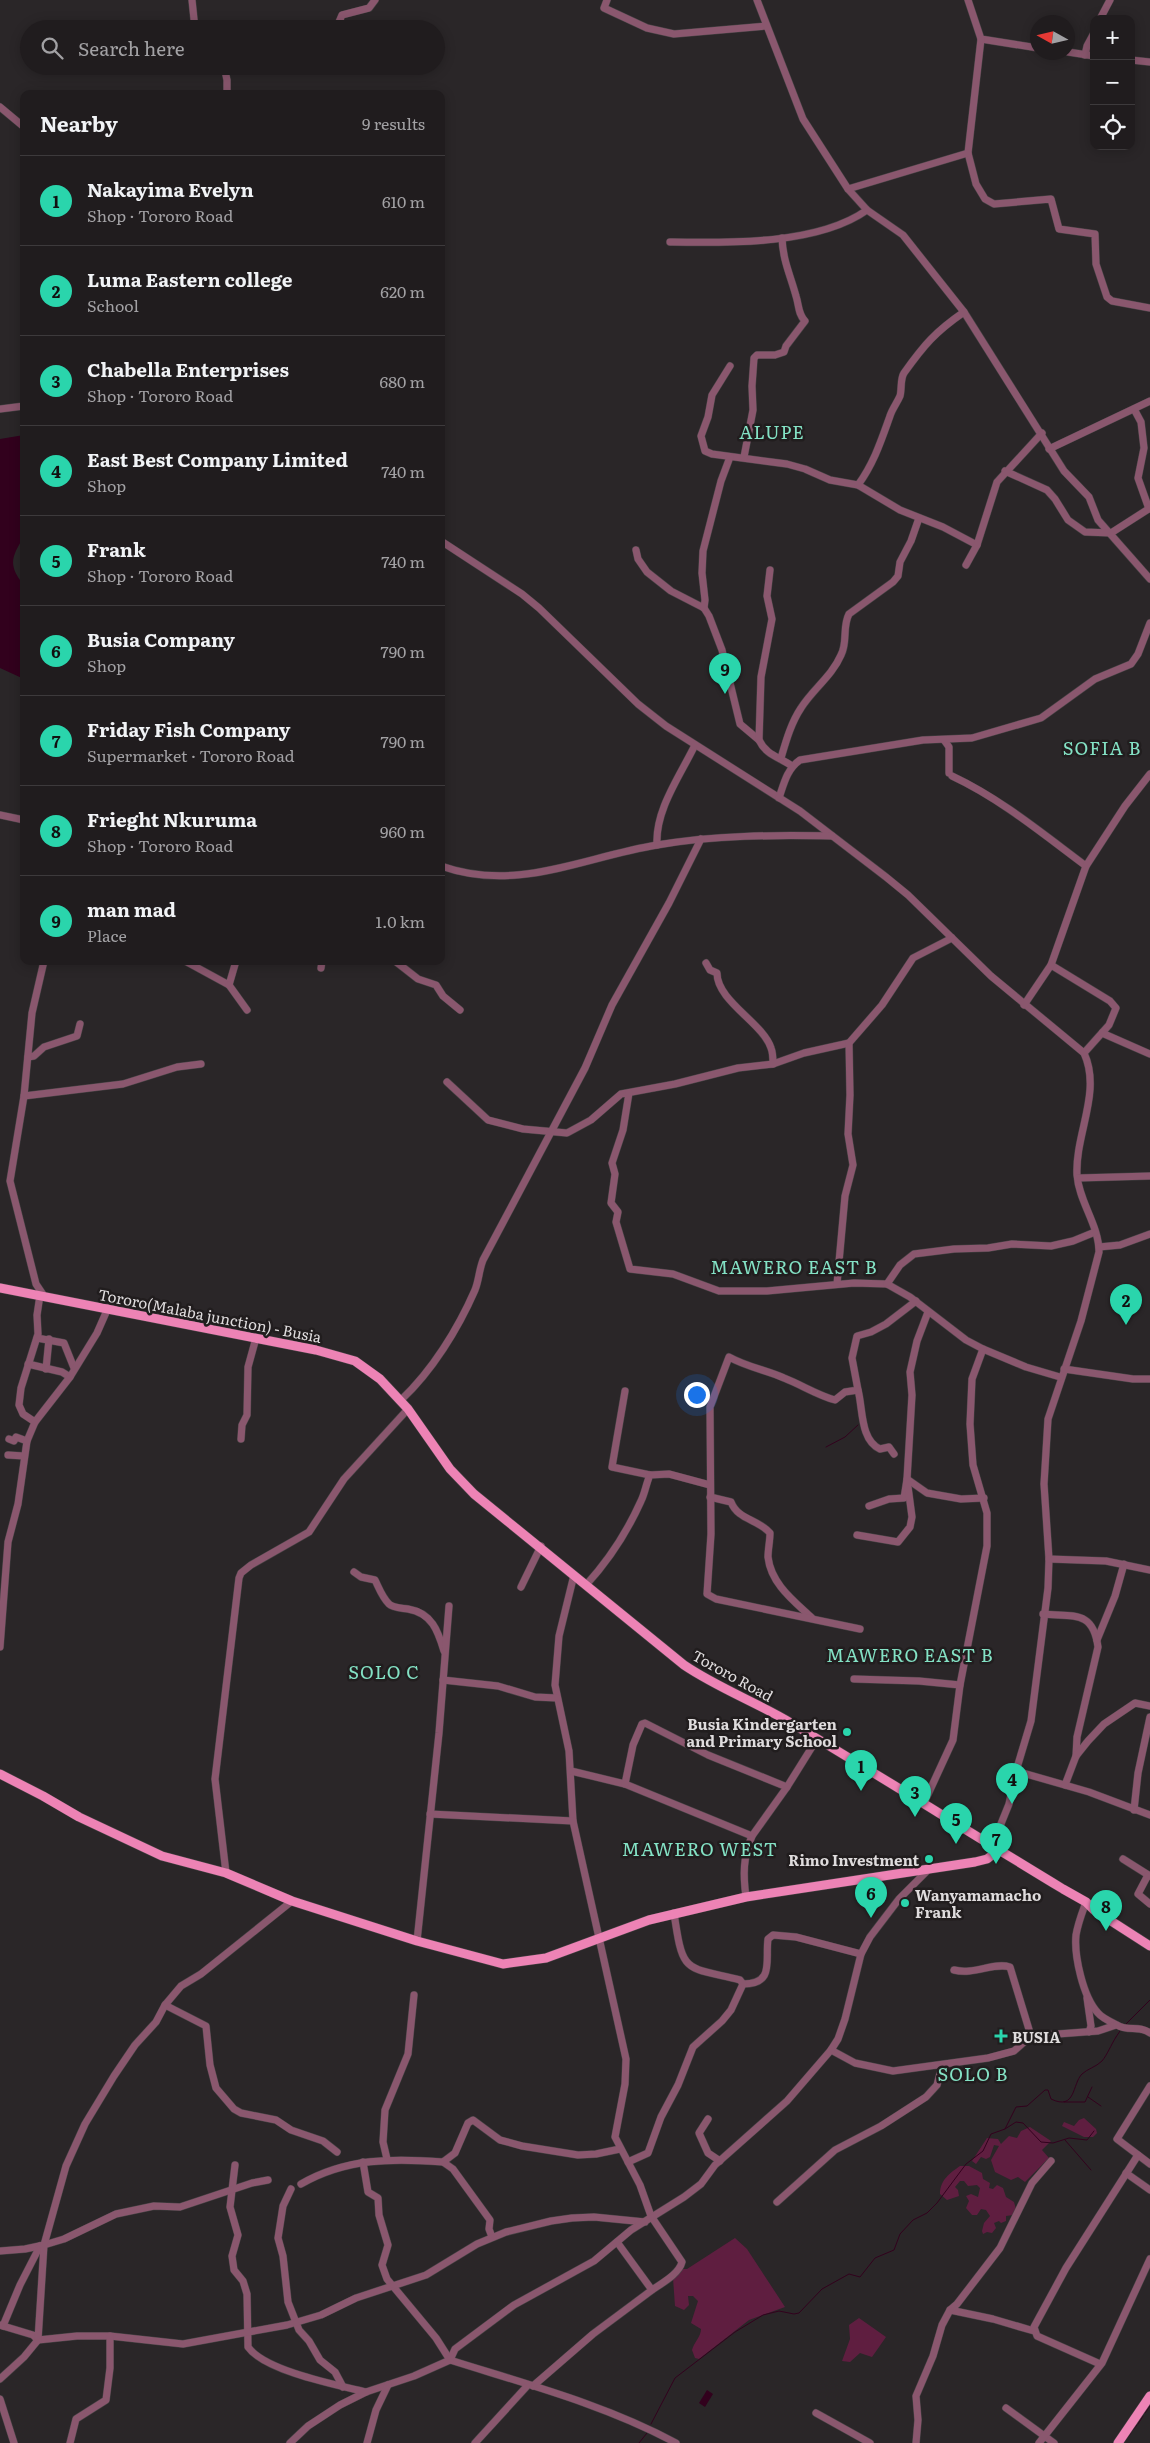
<!DOCTYPE html>
<html lang="en">
<head>
<meta charset="utf-8">
<style>
	body { margin:0; font-family:Literata,serif; background:#282527; color:#f1f3f6 }
	.controls { position:absolute; right:15px; top:15px; display:grid; overflow:hidden; border-radius:10px; box-shadow:0 2px 12px #0003 }
	.controls button { width:45px; height:45px; display:grid; place-items:center; padding:0; border:0; border-bottom:1px solid #3d3a3c; background:#201c1e; color:#f1f3f6; font:25px sans-serif }
	.compass { position:absolute; left:1030px; top:15px; width:45px; height:45px; border-radius:50%; background:#201c1e; box-shadow:0 2px 12px #0003; rotate:278deg }
	.you { position:absolute; left:696px; top:1394px; width:18px; height:18px; margin:-12px; border:4px solid #fff; border-radius:50%; background:#1a73e8; box-shadow:0 0 0 8px #1a73e833 }
	.badge { display:grid; place-items:center; width:32px; height:32px; border-radius:50%; background:#2ad5ac; color:#111; font-size:16px; font-weight:700 }
	.pin { position:absolute; translate:-50% -41px; filter:drop-shadow(0 1px 2px #0008) }
	.pin::after { content:''; position:absolute; top:26px; width:18px; height:15px; background:inherit; clip-path:polygon(0 0,100% 0,50% 100%) }
	.list { margin:0; padding:0; list-style:none }
	h2 { display:flex; justify-content:space-between; align-items:center; height:65px; margin:0; padding:0 20px; font-size:21px }
	h2 small { font-size:16px; font-weight:400; color:#a2a1a4 }
	.list li { display:grid; grid-template-columns:32px 1fr auto; gap:15px; align-items:center; box-sizing:border-box; height:90px; padding:0 20px; border-top:1px solid #3d3a3c }
	.list b { display:block; font-size:19px; white-space:nowrap }
	.list p { margin:0; font-size:16px; white-space:nowrap; color:#a2a1a4 }
	.list em { font-size:16px; font-style:normal; color:#a2a1a4 }
	.icon { flex:none; width:28px; height:28px; fill:none; stroke:currentColor; stroke-width:2; stroke-linecap:round; stroke-linejoin:round }
	.map { position:relative; flex:none; width:1150px; height:2443px; overflow:hidden }
	.search { position:absolute; background:#201c1e; box-shadow:0 2px 12px #0003; left:20px; top:20px; width:425px; height:55px; display:flex; align-items:center; gap:12px; box-sizing:border-box; padding:0 18px; border-radius:28px; color:#a2a1a4; font-size:19px }
	.panel { position:absolute; background:#201c1e; box-shadow:0 2px 12px #0003; left:20px; top:90px; width:425px; height:875px; border-radius:10px }
	.map>svg:first-child { display:block }
	.green { fill:#5f1e40 }
	.water { fill:#32011d }
	.lines { fill:none; stroke-linecap:round; stroke-linejoin:round }
	.stream { stroke:#32011d; stroke-width:1 }
	.minor-casing { stroke:#474345; stroke-width:8 }
	.major-casing { stroke:#474345; stroke-width:10 }
	.minor { stroke:#8a576e; stroke-width:7 }
	.major { stroke:#ed83b5; stroke-width:9 }
	.poi-dot { fill:#2ad5ac; stroke:#211d1e; stroke-width:2 }
	.labels { text-anchor:middle; dominant-baseline:central; stroke-width:5; stroke-linejoin:round; paint-order:stroke }
	.street-label { font-size:15px; fill:#dfdcdd; stroke:#211d1e }
	.poi-label { font-size:15px; font-weight:bold; fill:#dfdcdd; stroke:#211d1e; text-anchor:end }
	.quarter-label { font-size:18px; letter-spacing:1px; fill:#84e2c5; stroke:#211d1e }
</style>
</head>
<body>
<div class="map">
<svg width="1150" height="2443" viewBox="0 0 1150 2443">
	<rect width="100%" height="100%" fill="#2a2628"/>
	<g class="green">
		<path d="M1084 2118 1096 2129 1097 2133 1093 2137H1084L1062 2126 1064 2122 1074 2126 1079 2120Z"/>
		<path d="M1030 2127 1051 2141 1042 2150 1049 2158 1025 2182 1018 2177 1011 2180 995 2172 991 2160 999 2146 994 2145 990 2157 986 2159 981 2157 976 2164 972 2161 987 2138 998 2139 1001 2144 1009 2136 1017 2138 1021 2131Z"/>
		<path d="M960 2166H969L982 2173 983 2179 990 2183 989 2188 993 2189 997 2185 1003 2188 1006 2197 1014 2202 1016 2209 1013 2215 1006 2216V2221L1001 2223 999 2221 994 2223 996 2228 992 2233 987 2232 983 2234 982 2231 984 2223 990 2216 986 2210 981 2209 977 2215H972L966 2208 969 2201 966 2196 971 2194 978 2197 980 2188 977 2185 968 2186 964 2181H960L955 2187 958 2190 959 2196 947 2200 940 2194C940 2180 950 2173 960 2166Z"/>
		<path d="M735 2238 747 2249 785 2307 749 2320 699 2359 695 2358 692 2350C694 2342 701 2337 701 2329L691 2323 698 2301 693 2296H688L689 2305 684 2310 675 2306 673 2278 682 2269H687Z"/>
		<path d="M859 2318 886 2337 872 2357 860 2353 850 2362 842 2361 850 2339 849 2325Z"/>
	</g>
	<g class="water">
		<path d="M24 435V537C11 557 8 566 24 585V679L0 668V439Z"/>
		<path d="M707 2390 713 2394 705 2407 699 2403Z"/>
	</g>
	<g class="lines">
		<g class="stream">
			<path d="M826 1447 845 1437 858 1425"/>
			<path d="M1126 2024 1150 2000"/>
			<path d="M1116 2037 1120 2031"/>
			<path d="M1088 2097 1101 2106"/>
			<path d="M1064 2102H1085L1092 2087"/>
			<path d="M1005 2129 1016 2122 1023 2123 1041 2142 1053 2143 1069 2138 1087 2140 1094 2131"/>
			<path d="M1065 2140 1091 2170"/>
			<path d="M1145 2413 1150 2406"/>
			<path d="M651 2424 675 2378 735 2332 763 2315 779 2311 794 2314 799 2313 822 2289 849 2274 860 2277 875 2258 894 2250 900 2234 913 2220 927 2213 937 2203 966 2164 983 2151 991 2134 1005 2129 1016 2107 1027 2106 1045 2090H1048L1051 2099C1076 2111 1072 2084 1082 2074 1087 2069 1096 2067 1102 2061 1107 2055 1111 2045 1116 2037"/>
			<path d="M1138 2424 1143 2416"/>
			<path d="M1132 2431 1137 2425"/>
			<path d="M639 2443 647 2433"/>
			<path d="M1123 2443 1131 2433"/>
		</g>
		<defs>
			<g id="minor">
				<path d="M192 0 195 29"/>
				<path d="M607 0 604 8 647 28 674 34 766 26"/>
				<path d="M757 0 803 119 848 189 867 210 903 235 964 312 1064 471 1089 497 1098 520 1150 579"/>
				<path d="M968 0 981 39 1038 48"/>
				<path d="M1100 19 1110 0"/>
				<path d="M336 29 342 15 369 8 375 0"/>
				<path d="M981 39 968 153 976 184 985 199 994 204 1051 199 1059 229 1095 234 1096 264 1107 297 1112 301 1150 308"/>
				<path d="M1068 52 1094 56"/>
				<path d="M1085 55 1087 46 1094 33"/>
				<path d="M1131 60 1150 62"/>
				<path d="M224 66 227 80V94"/>
				<path d="M0 107 24 127"/>
				<path d="M848 189 968 153"/>
				<path d="M670 242C728 243 818 245 867 210"/>
				<path d="M730 366 712 395 708 417 701 436 705 451 712 454 787 464 805 469 830 480 858 485 900 510 943 527 977 545"/>
				<path d="M0 409 24 406"/>
				<path d="M1134 409 1141 422 1144 448 1138 478 1149 509"/>
				<path d="M1049 449 1150 401"/>
				<path d="M744 457 753 410 752 386 754 358 757 355H775L784 352 786 346 805 321C798 314 799 305 796 296 790 274 783 261 782 238"/>
				<path d="M1005 471 1047 490 1055 499 1068 520 1085 532 1111 533 1150 508"/>
				<path d="M858 485C874 463 881 441 890 416 892 409 897 403 900 396 902 389 900 379 904 373 924 345 935 332 964 312"/>
				<path d="M441 541 522 594 539 608 638 704 666 726 800 811 886 877 908 895 991 976 1084 1053C1102 1092 1075 1134 1077 1175 1079 1202 1099 1225 1099 1252L1081 1321 1048 1419 1044 1484 1049 1559 1048 1588 1031 1721 1016 1771 1009 1804 992 1846"/>
				<path d="M636 550 638 559 647 572 671 591 704 608 709 616 722 650 740 724 759 740"/>
				<path d="M966 565 977 545 997 482 1042 433"/>
				<path d="M770 570 767 596 772 619 761 677 759 740C766 755 779 757 792 766"/>
				<path d="M704 608 705 600 702 573 703 551 721 481 730 457"/>
				<path d="M944 740 949 747V773"/>
				<path d="M781 758C786 741 791 723 801 708 813 689 832 676 841 655 848 642 842 627 849 614L893 582 898 576 900 562 911 541 919 518"/>
				<path d="M952 776C1001 799 1043 834 1086 866"/>
				<path d="M779 798C784 783 787 769 800 760L923 740 972 738 1041 718 1095 679 1131 664 1138 654 1150 623"/>
				<path d="M0 815 24 820"/>
				<path d="M657 845C655 810 680 776 695 745"/>
				<path d="M441 866C517 893 583 857 657 845 716 835 773 835 832 836"/>
				<path d="M185 961 229 985 236 961"/>
				<path d="M395 961 418 979 436 985 443 996 460 1010"/>
				<path d="M706 963 710 970 717 973C717 1001 763 1023 771 1048 773 1053 773 1059 773 1064"/>
				<path d="M1051 965 1110 1001 1116 1008 1109 1025 1084 1053"/>
				<path d="M321 968 322 961"/>
				<path d="M229 985 247 1010"/>
				<path d="M1024 1005 1051 965 1086 866 1125 806 1150 774"/>
				<path d="M1102 1033 1150 1054"/>
				<path d="M28 1057 34 1056 44 1047 77 1036 80 1024"/>
				<path d="M447 1082 488 1120 523 1129 567 1133 591 1120 621 1094 675 1084 738 1068 773 1064 804 1053 849 1043 882 1005 913 958 952 938"/>
				<path d="M629 1093 623 1130 612 1163 615 1174 611 1203 618 1212 616 1222 630 1269 673 1274 719 1291H767L854 1283 887 1284 910 1297 966 1340 983 1349 1026 1367 1060 1377"/>
				<path d="M24 1096 123 1084 177 1067 201 1064"/>
				<path d="M1078 1178 1150 1176"/>
				<path d="M1099 1247 1120 1245 1150 1234"/>
				<path d="M837 1284 845 1196 853 1165 848 1134 850 1095 849 1043"/>
				<path d="M887 1284 900 1265 914 1254 954 1249 988 1248 1012 1244 1051 1246 1073 1241 1095 1232"/>
				<path d="M44 1296 36 1284 10 1181 24 1096 32 1013 44 961"/>
				<path d="M37 1338 64 1343 74 1368"/>
				<path d="M28 1364 62 1372 70 1377"/>
				<path d="M46 1369 49 1339"/>
				<path d="M1064 1369 1133 1379H1150"/>
				<path d="M858 1390C863 1408 860 1440 880 1449L889 1447 894 1454"/>
				<path d="M625 1391 612 1467 650 1475"/>
				<path d="M401 1400C432 1371 458 1329 475 1290 479 1280 479 1270 483 1260L585 1068 612 1005 669 903 701 839"/>
				<path d="M35 1422 23 1414 19 1405 21 1388 38 1334 37 1315 40 1295"/>
				<path d="M9 1439 14 1441 16 1437 27 1441"/>
				<path d="M241 1439 242 1425 247 1415 248 1367 256 1338"/>
				<path d="M8 1455 24 1456"/>
				<path d="M710 1497 731 1502C738 1520 758 1519 770 1533 770 1541 768 1549 768 1557 771 1584 794 1601 812 1618"/>
				<path d="M869 1506 889 1499 904 1498 907 1479 927 1493 961 1499 984 1498"/>
				<path d="M857 1535 898 1542 910 1527 912 1517 907 1479 912 1395 910 1372 917 1341 928 1312"/>
				<path d="M1049 1559 1106 1561 1150 1570"/>
				<path d="M354 1572 361 1577 375 1580C379 1588 382 1597 389 1604 393 1608 402 1608 408 1609 432 1613 438 1631 444 1651"/>
				<path d="M574 1575 559 1636 555 1685 569 1751 573 1821 626 2059 625 2084 615 2137 640 2185 651 2216 682 2262C679 2274 662 2283 652 2290"/>
				<path d="M586 1585C608 1561 628 1530 641 1501 645 1493 646 1484 650 1475L669 1474 710 1485"/>
				<path d="M521 1587 541 1546"/>
				<path d="M1043 1614C1074 1617 1093 1610 1098 1647L1077 1737 1076 1756"/>
				<path d="M860 1629 716 1599 707 1594 711 1534 710 1407 729 1357C747 1367 766 1370 784 1378 802 1385 817 1395 835 1400L845 1392 858 1390 852 1358 857 1336 871 1332 886 1324 916 1301"/>
				<path d="M1097 1640 1115 1596 1124 1564"/>
				<path d="M0 1647 8 1542 18 1504 27 1441 35 1422 70 1377 97 1333 108 1308"/>
				<path d="M854 1679 919 1681 960 1685"/>
				<path d="M443 1680 498 1686 535 1697 557 1698"/>
				<path d="M571 1771 625 1784 752 1836 787 1787 817 1739"/>
				<path d="M1016 1771 1089 1792 1150 1815"/>
				<path d="M625 1784 633 1745 642 1724 645 1723 708 1755 787 1787"/>
				<path d="M1065 1785 1076 1756 1088 1741 1104 1724 1135 1703 1150 1706"/>
				<path d="M924 1803 953 1740 960 1685 987 1546V1513L973 1465 970 1424 972 1379 983 1349"/>
				<path d="M1134 1810 1138 1773 1150 1717"/>
				<path d="M430 1814 573 1821"/>
				<path d="M1123 1859 1150 1876"/>
				<path d="M226 1873 215 1779 239 1578 241 1573 251 1565 309 1532 344 1479 408 1409"/>
				<path d="M1148 1875 1138 1894 1150 1904"/>
				<path d="M746 1897C743 1875 743 1857 752 1836"/>
				<path d="M1086 1902C1082 1913 1078 1923 1076 1935 1074 1956 1083 1997 1098 2013 1102 2018 1111 2022 1117 2025 1128 2032 1139 2025 1150 2033"/>
				<path d="M417 1941 439 1733 449 1606"/>
				<path d="M954 1970C974 1975 994 1962 1010 1967L1031 2036 1098 2031 1116 2025"/>
				<path d="M743 1984C775 1984 765 1961 768 1939L773 1935 796 1937 861 1954"/>
				<path d="M1087 1998 1091 2026 1089 2032"/>
				<path d="M165 2005 206 2026 210 2065 216 2088 234 2109 241 2113 276 2120 291 2130 323 2141 337 2152"/>
				<path d="M831 2050 855 2063 893 2071 988 2058 1014 2051 1031 2036"/>
				<path d="M1150 2086 1117 2139 1150 2164"/>
				<path d="M708 2119 699 2133 708 2153 720 2161"/>
				<path d="M387 2159 383 2142 385 2110 408 2054 414 1995"/>
				<path d="M363 2162 368 2192 378 2198 379 2215 388 2245 382 2265 387 2279 436 2338 450 2360C526 2384 606 2405 676 2443"/>
				<path d="M443 2162 453 2169 490 2220 489 2229 492 2237"/>
				<path d="M628 2162 648 2153 661 2117 678 2085 693 2047 722 2021 731 2010 743 1984 740 1980C684 1966 683 1975 674 1913"/>
				<path d="M235 2165 230 2207 238 2235 232 2256 234 2270 243 2281 247 2294 248 2347C265 2371 337 2385 366 2392"/>
				<path d="M1126 2173 1150 2190"/>
				<path d="M301 2184C346 2158 393 2158 443 2162L455 2153 468 2123 473 2120 500 2140 522 2146 578 2155 596 2154 620 2149"/>
				<path d="M291 2189 283 2206 278 2238 283 2256 288 2302 299 2330 309 2341 320 2360 335 2372 343 2387"/>
				<path d="M777 2202 835 2150 881 2126 926 2097 937 2085 942 2066"/>
				<path d="M0 2251 25 2249 44 2245 64 2239 116 2214 154 2206 180 2207 252 2183 268 2180"/>
				<path d="M950 2310 993 2319 1034 2331"/>
				<path d="M0 2325 33 2335 38 2340 77 2336H110L183 2344 287 2325 321 2315 356 2298 426 2275 477 2244 506 2232 551 2221 572 2218 594 2217 645 2222"/>
				<path d="M3 2326 20 2285 40 2246"/>
				<path d="M1100 2364 1037 2336 1034 2327 1066 2268 1138 2155"/>
				<path d="M0 2379 24 2357 38 2340 44 2245 66 2166 85 2124 114 2076 135 2045 156 2022 165 2005 181 1986 201 1974 292 1901"/>
				<path d="M533 2386 593 2334 652 2290 617 2242"/>
				<path d="M0 2399 14 2443"/>
				<path d="M1006 2408 1054 2443"/>
				<path d="M816 2413 870 2443"/>
				<path d="M70 2443 76 2419 106 2400 110 2368V2336"/>
				<path d="M290 2443 308 2426 340 2405 366 2392 414 2376 450 2360 455 2349 514 2305 594 2261 631 2230 684 2197 701 2184 715 2165 787 2101 831 2050 838 2039 845 2019 861 1954 870 1937 899 1899 928 1870"/>
				<path d="M367 2443 376 2410 388 2385"/>
				<path d="M475 2443 528 2385"/>
				<path d="M916 2443 918 2420 916 2396 933 2356 942 2325 950 2310 957 2304 1000 2248 1032 2183 1051 2161"/>
				<path d="M1039 2443 1102 2363 1150 2259"/>
			</g>
			<g id="major">
				<path d="M0 1288 316 1350 355 1361 380 1379 408 1409 450 1469 474 1494 684 1665C718 1688 756 1702 791 1723 882 1777 972 1834 1063 1889L1086 1902 1094 1910 1150 1946"/>
				<path d="M0 1774 43 1796 79 1817 162 1856 226 1873 292 1901 417 1941 503 1964 546 1958 649 1920 746 1897 975 1862 987 1859 999 1850"/>
				<path d="M1118 2443 1150 2396"/>
			</g>
		</defs>
		<use href="#minor" class="minor-casing"/>
		<use href="#major" class="major-casing"/>
		<use href="#minor" class="minor"/>
		<use href="#major" class="major"/>
	</g>
	<g class="poi-dot">
		<circle cx="847" cy="1732" r="5"/>
		<circle cx="929" cy="1859" r="5"/>
		<circle cx="905" cy="1903" r="5"/>
		<path d="M998.5 2028.5h5v5h5v5h-5v5h-5v-5h-5v-5h5z"/>
	</g>
	<g class="labels">
		<g class="street-label">
			<text transform="translate(210 1315) rotate(11)">Tororo(Malaba junction) - Busia</text>
			<text transform="translate(733 1675) rotate(29)">Tororo Road</text>
		</g>
		<g class="poi-label">
			<text x="837" y="1723">Busia Kindergarten<tspan x="837" dy="17">and Primary School</tspan></text>
			<text x="919" y="1859">Rimo Investment</text>
			<text x="915" y="1894" text-anchor="start">Wanyamamacho<tspan x="915" dy="17">Frank</tspan></text>
			<text x="1012" y="2036" text-anchor="start">BUSIA</text>
		</g>
		<g class="quarter-label">
			<text x="772" y="431">ALUPE</text>
			<text x="1102" y="747">SOFIA B</text>
			<text x="794" y="1266">MAWERO EAST B</text>
			<text x="910" y="1654">MAWERO EAST B</text>
			<text x="384" y="1671">SOLO C</text>
			<text x="700" y="1848">MAWERO WEST</text>
			<text x="973" y="2073">SOLO B</text>
		</g>
	</g>
</svg>
<div class="controls">
<button>+</button>
<button>−</button>
<button><svg class="icon" aria-label="locate" viewBox="0 0 24 24"><circle cx="12" cy="12" r="6"/><path d="M12 2v4M12 18v4M2 12h4M18 12h4"/></svg></button>
</div>
<svg class="compass" viewBox="-18 -18 36 36"><path d="M0-13l5 13h-10z" fill="#e53935"/><path d="M0 13l5-13h-10z" fill="#a2a1a4"/></svg>
<div class="you"></div>
<div class="pin badge" style="left:861px;top:1791px">1</div>
<div class="pin badge" style="left:1126px;top:1325px">2</div>
<div class="pin badge" style="left:915px;top:1817px">3</div>
<div class="pin badge" style="left:1012px;top:1804px">4</div>
<div class="pin badge" style="left:956px;top:1844px">5</div>
<div class="pin badge" style="left:871px;top:1918px">6</div>
<div class="pin badge" style="left:996px;top:1864px">7</div>
<div class="pin badge" style="left:1106px;top:1931px">8</div>
<div class="pin badge" style="left:725px;top:694px">9</div>
<div class="search"><svg class="icon" aria-label="search" viewBox="0 0 24 24"><circle cx="10" cy="10" r="6"/><path d="M15 15l6 6"/></svg>Search here</div>
<section class="panel">
<h2>Nearby<small>9 results</small></h2>
<ul class="list">
<li><span class="badge">1</span><div><b>Nakayima Evelyn</b><p>Shop · Tororo Road</p></div><em>610 m</em></li>
<li><span class="badge">2</span><div><b>Luma Eastern college</b><p>School</p></div><em>620 m</em></li>
<li><span class="badge">3</span><div><b>Chabella Enterprises</b><p>Shop · Tororo Road</p></div><em>680 m</em></li>
<li><span class="badge">4</span><div><b>East Best Company Limited</b><p>Shop</p></div><em>740 m</em></li>
<li><span class="badge">5</span><div><b>Frank</b><p>Shop · Tororo Road</p></div><em>740 m</em></li>
<li><span class="badge">6</span><div><b>Busia Company</b><p>Shop</p></div><em>790 m</em></li>
<li><span class="badge">7</span><div><b>Friday Fish Company</b><p>Supermarket · Tororo Road</p></div><em>790 m</em></li>
<li><span class="badge">8</span><div><b>Frieght Nkuruma</b><p>Shop · Tororo Road</p></div><em>960 m</em></li>
<li><span class="badge">9</span><div><b>man mad</b><p>Place</p></div><em>1.0 km</em></li>
</ul>
</section>
</div>
</body>
</html>
